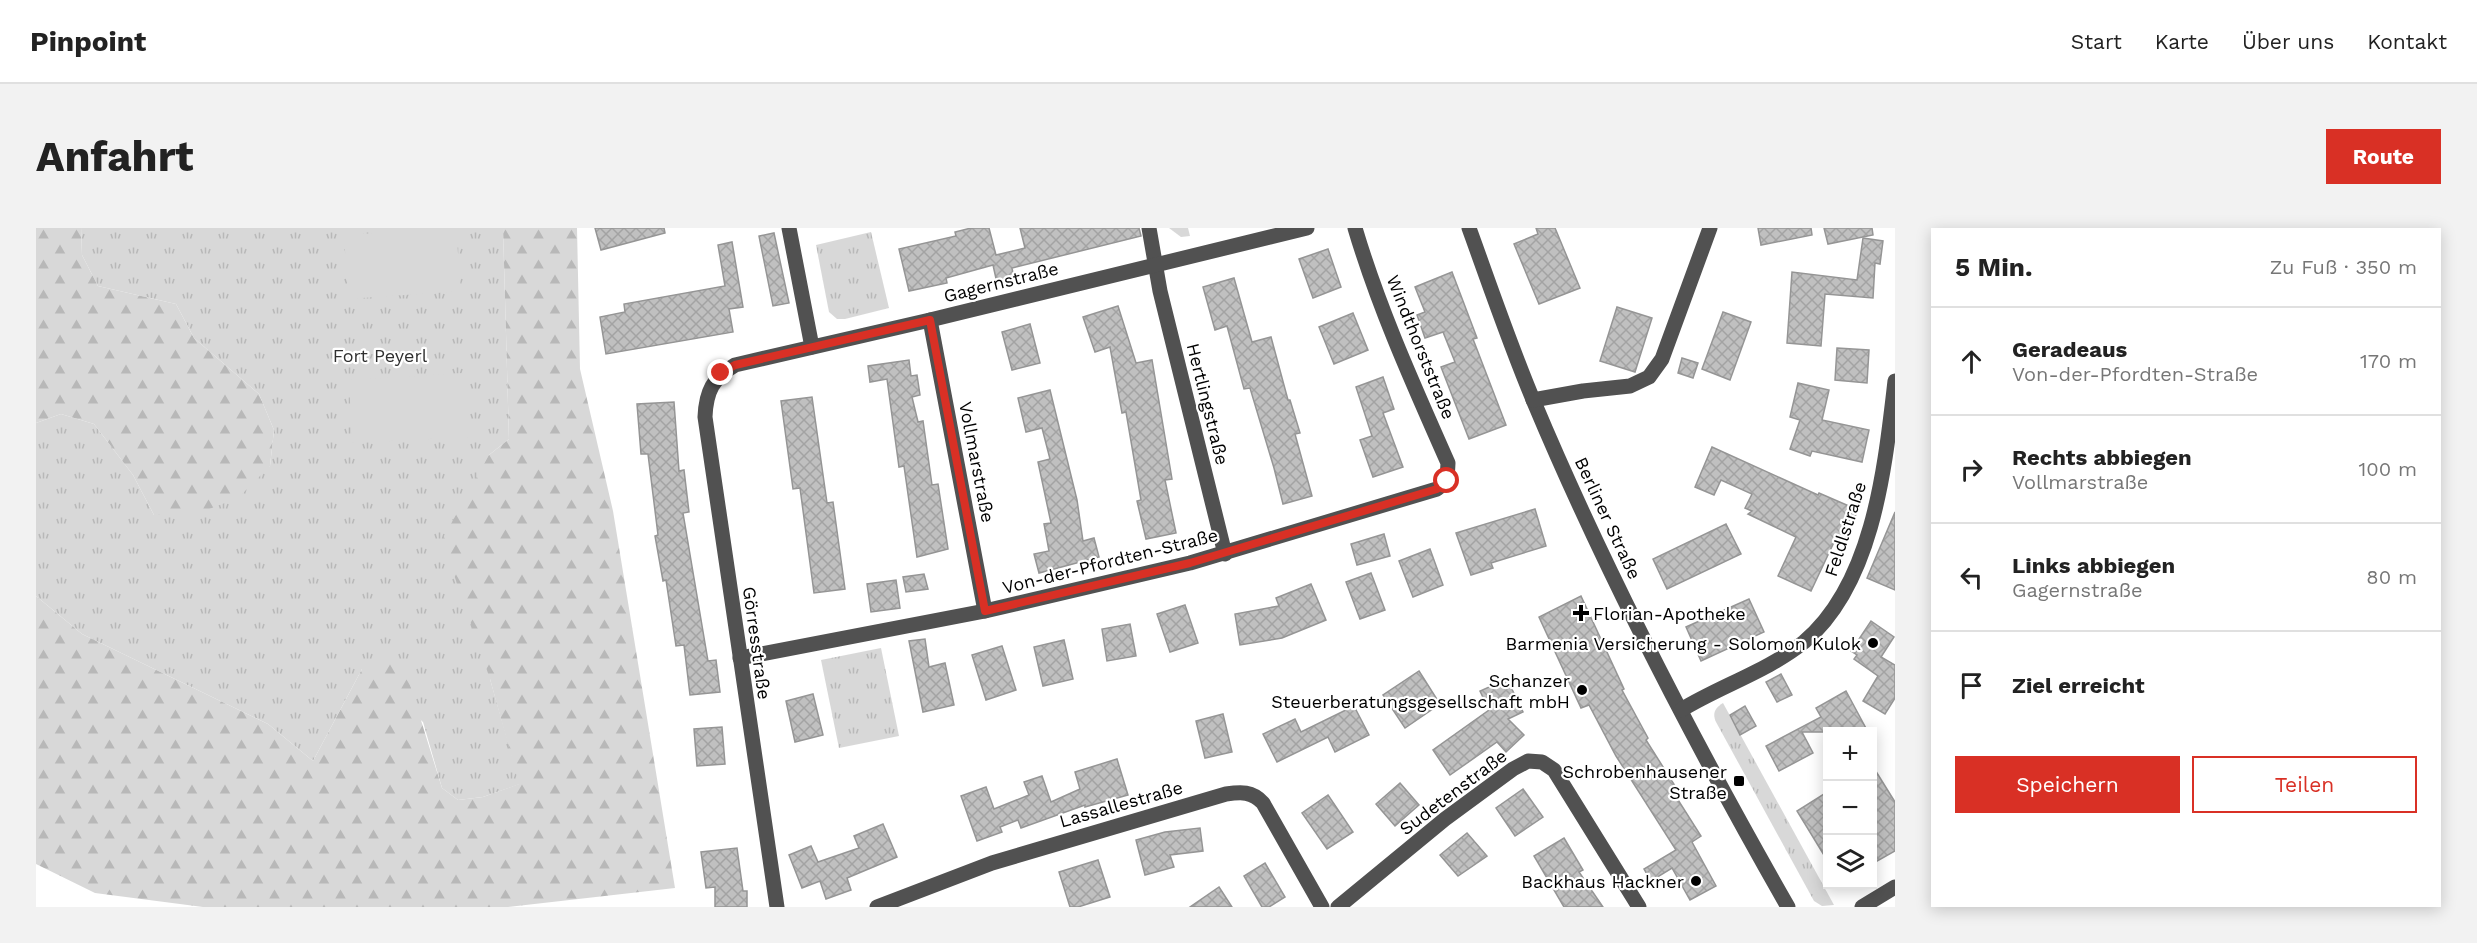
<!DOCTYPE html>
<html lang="de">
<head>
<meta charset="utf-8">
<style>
	body { margin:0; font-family:"Work Sans",sans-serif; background:#f2f2f2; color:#222 }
	.controls { position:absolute; right:18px; bottom:18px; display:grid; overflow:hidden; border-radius:0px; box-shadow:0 3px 15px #0003 }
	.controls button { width:54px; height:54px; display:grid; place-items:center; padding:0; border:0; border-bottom:2px solid #e0e0e0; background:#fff; color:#222; font:30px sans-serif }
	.stop { position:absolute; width:18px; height:18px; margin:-14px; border:4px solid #d93025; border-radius:50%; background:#fff }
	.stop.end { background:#d93025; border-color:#fff; box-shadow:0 2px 6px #0008 }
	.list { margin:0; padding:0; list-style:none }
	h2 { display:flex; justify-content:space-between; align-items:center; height:78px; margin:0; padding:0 24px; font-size:26px }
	h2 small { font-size:20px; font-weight:400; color:#767676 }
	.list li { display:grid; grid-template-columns:39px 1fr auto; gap:18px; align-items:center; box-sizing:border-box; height:108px; padding:0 24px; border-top:2px solid #e0e0e0 }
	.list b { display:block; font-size:22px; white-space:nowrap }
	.list p { margin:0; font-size:20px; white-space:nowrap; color:#767676 }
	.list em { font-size:20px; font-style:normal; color:#767676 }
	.actions { display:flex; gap:12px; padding:18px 24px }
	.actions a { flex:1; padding:14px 0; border:2px solid #d93025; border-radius:0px; text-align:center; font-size:21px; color:#d93025 }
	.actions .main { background:#d93025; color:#fff }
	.icon { flex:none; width:33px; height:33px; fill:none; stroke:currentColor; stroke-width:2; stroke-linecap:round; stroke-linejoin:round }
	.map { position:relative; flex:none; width:1859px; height:679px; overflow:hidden; border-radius:0px }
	header { display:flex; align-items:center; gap:36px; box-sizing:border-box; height:84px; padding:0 30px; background:#fff; border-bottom:2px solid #e0e0e0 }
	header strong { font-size:28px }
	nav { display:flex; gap:33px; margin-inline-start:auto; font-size:21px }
	.intro { display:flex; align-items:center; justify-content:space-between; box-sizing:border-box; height:144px; padding:0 36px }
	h1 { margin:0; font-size:42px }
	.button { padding:15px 27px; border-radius:0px; background:#d93025; color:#fff; font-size:21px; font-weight:700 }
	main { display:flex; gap:36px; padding:0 36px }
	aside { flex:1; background:#fff; border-radius:0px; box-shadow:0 3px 15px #0003 }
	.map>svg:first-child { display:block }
	.grass { fill:url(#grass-tufts) }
	.forest { fill:url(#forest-firs) }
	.pitch { fill:#d8d8d8 }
	.building { fill:url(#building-cross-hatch); stroke:#959595; stroke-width:1.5 }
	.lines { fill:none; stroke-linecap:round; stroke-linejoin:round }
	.minor { stroke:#515151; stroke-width:15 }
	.route { stroke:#d93025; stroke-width:8 }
	.poi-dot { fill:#000; stroke:#fff; stroke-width:2 }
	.labels { text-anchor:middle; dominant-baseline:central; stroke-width:4.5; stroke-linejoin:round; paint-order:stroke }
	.street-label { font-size:18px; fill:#000; stroke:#fff }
	.park-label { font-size:18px; fill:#2f2f2f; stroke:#fff }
	.poi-label { font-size:18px; fill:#000; stroke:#fff; text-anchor:end }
</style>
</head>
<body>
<header>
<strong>Pinpoint</strong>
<nav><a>Start</a><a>Karte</a><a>Über uns</a><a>Kontakt</a></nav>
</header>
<div class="intro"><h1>Anfahrt</h1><a class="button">Route</a></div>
<main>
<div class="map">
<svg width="1859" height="679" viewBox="0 0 1859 679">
	<defs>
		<pattern id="grass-tufts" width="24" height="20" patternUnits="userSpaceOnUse" patternTransform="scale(1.5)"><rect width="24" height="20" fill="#d8d8d8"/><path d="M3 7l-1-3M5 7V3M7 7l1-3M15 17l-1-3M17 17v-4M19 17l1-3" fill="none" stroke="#b8b8b8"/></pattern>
		<pattern id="forest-firs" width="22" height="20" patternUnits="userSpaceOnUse" patternTransform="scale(1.5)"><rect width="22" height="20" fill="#d8d8d8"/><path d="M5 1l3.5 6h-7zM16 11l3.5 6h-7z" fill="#b8b8b8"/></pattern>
		<pattern id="building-cross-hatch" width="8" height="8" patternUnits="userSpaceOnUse" patternTransform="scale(1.5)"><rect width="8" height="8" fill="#c0c0c0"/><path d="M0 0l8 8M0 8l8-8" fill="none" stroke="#a3a3a3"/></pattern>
	</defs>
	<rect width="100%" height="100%" fill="#fff"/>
	<g class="grass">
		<path d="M45 0H467L473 211 453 227 454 451 484 556 447 569 422 572 406 560 387 494 326 441 277 533 232 496 46 406 0 368V195L25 186 58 196 97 247 118 287 234 238 238 202 223 166 158 110 140 76 62 58 46 27Z"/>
		<path d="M1133 0H1152L1154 8 1145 9Z"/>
		<path d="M835 4 853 80 809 91H801L793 84 780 17Z"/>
		<path d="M845 420 863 508 803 520 785 432Z"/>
		<path d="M1687 475 1798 677 1786 678 1778 673 1680 494C1676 485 1679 480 1687 475Z"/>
	</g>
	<g class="forest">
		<path d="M0 0H45L46 27 62 58 140 76 158 110 223 166 238 202 234 238 202 270 160 286 118 287 97 247 58 196 25 186 0 195Z"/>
		<path d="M467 0H541L544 141 577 283 639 660 472 679H167L59 665 0 636V368L46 406 232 496 277 533 326 441 366 431 406 560 422 572 447 569 483 556 454 451 406 312 453 227 473 211Z"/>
	</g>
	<g class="pitch">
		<path d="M420 0 425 63 312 71 308 7Z"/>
		<path d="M429 145 433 209 316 215 313 152Z"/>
	</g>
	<g class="building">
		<path d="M559 0H628L629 5 565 22Z"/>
		<path d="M935 0H953L960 27 989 20 984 0H1103L1105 8 976 40 978 51 961 55 957 37 910 50 911 55 873 63 863 21 920 8 919 4Z"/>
		<path d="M1500 0H1519L1544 60 1503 76 1478 16 1502 6Z"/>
		<path d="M1722 0H1775L1776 7 1725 17Z"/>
		<path d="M1788 0H1836L1837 7 1792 16Z"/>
		<path d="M738 5 753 75 737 78 723 8Z"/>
		<path d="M1827 10 1847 13 1844 36 1839 35 1837 70 1789 66 1785 118 1751 115 1756 44 1821 52Z"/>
		<path d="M696 14 707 79 693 81 697 104 570 126 564 89 589 84 588 76 689 58 682 17Z"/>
		<path d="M1292 21 1305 59 1277 70 1263 31Z"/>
		<path d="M1416 44 1441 110 1437 111 1470 197 1433 211 1405 139 1419 134 1407 104 1389 110 1381 87 1389 84 1379 59Z"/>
		<path d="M1198 50 1216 114 1235 109 1252 172H1254L1264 205 1259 206 1276 268 1247 276 1238 240 1214 160 1208 161 1191 98 1179 102 1167 59Z"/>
		<path d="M1082 78 1100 135 1116 132 1136 251 1129 252 1140 305 1110 311 1101 273 1105 272 1090 184 1086 185 1074 119 1059 124 1047 89Z"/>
		<path d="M1581 79 1616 90 1599 144 1564 133Z"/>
		<path d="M1687 84 1715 94 1694 152 1666 141Z"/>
		<path d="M1317 85 1332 122 1298 136 1283 99Z"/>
		<path d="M994 96 1004 135 976 142 966 104Z"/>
		<path d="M1801 120 1833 122 1831 155 1799 152Z"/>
		<path d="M1646 130 1662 135 1657 150 1642 145Z"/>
		<path d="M873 132 875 148 881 147 884 167 876 169 882 194 887 193 896 257 902 256 912 321 881 329 868 238 863 239 851 151 834 154 832 138Z"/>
		<path d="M1347 149 1358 181 1347 185 1367 239 1337 249 1324 212 1336 208 1320 159Z"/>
		<path d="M1762 155 1793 162 1786 192 1833 202 1826 234 1776 223 1774 228 1754 221 1764 192 1754 189Z"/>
		<path d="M1014 162 1041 272 1047 313 1058 310 1063 329 1003 345 998 326 1013 323 1008 296 1015 295 1002 234 1014 231 1006 200 990 204 982 170Z"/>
		<path d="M776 169 791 275 797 274 809 361 778 365 764 260 757 261 745 173Z"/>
		<path d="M638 174 643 243 648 242 653 284 647 285 672 433 680 432 684 464 654 467 648 417 640 418 630 352 627 353 619 308 622 307 612 226H605L601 176Z"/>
		<path d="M1676 219 1782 267 1783 265 1822 282 1808 313 1800 310 1775 363 1742 348 1760 309 1712 286 1716 283 1709 280 1716 266 1685 252 1678 267 1659 259Z"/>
		<path d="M1499 281 1510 318 1455 335 1457 340 1435 347 1420 305Z"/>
		<path d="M1859 284V362L1831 350Z"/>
		<path d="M1690 296 1705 326 1631 361 1617 331Z"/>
		<path d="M1348 306 1354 328 1321 337 1315 316Z"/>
		<path d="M1394 321 1407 357 1377 369 1363 333Z"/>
		<path d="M1335 345 1349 382 1324 391 1310 354Z"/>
		<path d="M888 346 892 361 870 364 867 349Z"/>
		<path d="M860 352 864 380 835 384 831 356Z"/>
		<path d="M1275 356 1290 392 1246 410 1204 417 1199 386 1243 378 1240 370Z"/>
		<path d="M1545 368 1588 461 1586 462 1612 510 1610 512 1641 561 1637 564 1665 608 1656 614 1680 658 1654 672 1636 640 1615 653 1608 641 1640 622 1580 528 1553 477 1545 480 1503 389Z"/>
		<path d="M1713 371 1728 404 1665 433 1650 399Z"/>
		<path d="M1149 377 1162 415 1134 424 1121 386Z"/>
		<path d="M1835 393 1858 409 1845 429 1859 437V470L1849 486 1827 473 1842 448 1818 431 1821 427 1815 423Z"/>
		<path d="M1094 396 1100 428 1071 433 1066 401Z"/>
		<path d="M889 411 893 439 909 435 918 477 887 484 873 413Z"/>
		<path d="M1028 412 1037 451 1007 458 998 419Z"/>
		<path d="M966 418 980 462 950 472 936 427Z"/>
		<path d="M1383 443 1404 476 1369 500 1347 467Z"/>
		<path d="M1745 446 1756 467 1741 474 1730 454Z"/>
		<path d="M1471 451 1487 484 1472 491 1488 507 1470 524 1461 514 1414 547 1397 522 1453 482 1444 463Z"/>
		<path d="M1810 463 1832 504H1766L1777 525 1743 543 1730 518 1785 489 1780 480Z"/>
		<path d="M777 466 787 507 759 514 750 473Z"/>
		<path d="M1318 478 1333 507 1299 524 1292 509 1241 534 1227 506 1259 491 1265 504Z"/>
		<path d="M1709 478 1720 498 1704 507 1694 487Z"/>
		<path d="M1187 486 1196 524 1169 530 1160 493Z"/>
		<path d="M686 499 689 536 661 538 658 501Z"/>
		<path d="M1081 531 1092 567 1049 579V577L985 600 982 592 964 599 966 604 941 613 925 568 950 559 958 581 993 567 988 554 1006 548 1015 574 1044 561 1039 544Z"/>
		<path d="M1836 537 1859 574V623L1836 636Z"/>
		<path d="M1364 555 1383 577 1359 598 1340 576Z"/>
		<path d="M1487 561 1507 589 1479 608 1460 580Z"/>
		<path d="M1791 564V632L1761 583Z"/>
		<path d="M1292 567 1317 604 1291 621 1266 585Z"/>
		<path d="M847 596 861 629 811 650 815 662 790 671 784 653 766 660 753 627 775 618 782 634 823 620 818 608Z"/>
		<path d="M1164 600 1167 623 1134 627 1138 639 1109 647 1100 612 1129 604Z"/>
		<path d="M1431 605 1451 628 1422 648 1404 627Z"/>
		<path d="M1528 610 1547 642 1543 644 1567 679H1528L1498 628Z"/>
		<path d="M701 620 707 663H711V679H679V659L670 660 665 624Z"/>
		<path d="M1062 632 1074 669 1042 679H1034L1023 644Z"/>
		<path d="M1229 635 1249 669 1233 679H1226L1208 648Z"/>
		<path d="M1183 659 1196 679H1154Z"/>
	</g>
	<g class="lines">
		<g class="minor">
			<path d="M753 0 776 119"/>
			<path d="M1113 0 1124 63 1189 326"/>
			<path d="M1433 0C1454 58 1474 117 1498 174 1571 348 1659 516 1752 679"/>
			<path d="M894 92 949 383"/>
			<path d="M1497 172 1547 163 1594 158 1613 149 1626 131 1674 0"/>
			<path d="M704 430 949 383 1154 335 1401 261 1411 253 1412 235C1378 158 1343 81 1319 0"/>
			<path d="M1645 482C1684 458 1732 443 1768 414 1838 355 1849 238 1859 153"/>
			<path d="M741 679 669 189C670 163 677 150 699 137L894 92 1271 0"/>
			<path d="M841 679 956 635 1190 566C1205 564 1216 563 1227 575L1286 679"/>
			<path d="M1302 679 1409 591 1477 541 1492 533 1506 534 1518 542 1603 679"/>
			<path d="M1826 679 1859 659"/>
		</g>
	</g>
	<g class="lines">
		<path class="route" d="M685 145 699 137 894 92 949 383 1154 335 1401 261 1411 253"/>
	</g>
	<g class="poi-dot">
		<path d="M1542 376h6v6h6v6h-6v6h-6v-6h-6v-6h6z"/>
		<circle cx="1837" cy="415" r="6"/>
		<circle cx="1546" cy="462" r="6"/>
		<rect x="1697" y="547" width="12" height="12" rx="3"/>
		<circle cx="1660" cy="653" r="6"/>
	</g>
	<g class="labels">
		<g class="street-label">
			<text transform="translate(965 54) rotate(-14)">Gagernstraße</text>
			<text transform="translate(1385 119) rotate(68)">Windthorststraße</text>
			<text transform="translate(1172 176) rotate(76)">Hertlingstraße</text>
			<text transform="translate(941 234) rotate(79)">Vollmarstraße</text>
			<text transform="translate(1572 290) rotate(65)">Berliner Straße</text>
			<text transform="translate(1809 301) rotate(-72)">Feldlstraße</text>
			<text transform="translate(1074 333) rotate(-14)">Von-der-Pfordten-Straße</text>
			<text transform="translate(721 415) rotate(82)">Görresstraße</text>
			<text transform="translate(1417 564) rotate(-37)">Sudetenstraße</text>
			<text transform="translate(1085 576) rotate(-16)">Lassallestraße</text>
		</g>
		<g class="park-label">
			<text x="344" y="127">Fort Peyerl</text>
		</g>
		<g class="poi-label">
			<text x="1557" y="385" text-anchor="start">Florian-Apotheke</text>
			<text x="1825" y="415">Barmenia Versicherung - Solomon Kulok</text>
			<text x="1534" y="452">Schanzer<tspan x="1534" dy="21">Steuerberatungsgesellschaft mbH</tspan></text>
			<text x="1691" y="543">Schrobenhausener<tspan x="1691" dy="21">Straße</tspan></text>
			<text x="1648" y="653">Backhaus Hackner</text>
		</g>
	</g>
</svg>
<div class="controls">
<button>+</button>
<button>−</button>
<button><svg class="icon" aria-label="layers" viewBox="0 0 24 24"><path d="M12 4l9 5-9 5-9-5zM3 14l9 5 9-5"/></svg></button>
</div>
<div class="stop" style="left:1411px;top:253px"></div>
<div class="stop end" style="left:685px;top:145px"></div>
</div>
<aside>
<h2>5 Min.<small>Zu Fuß · 350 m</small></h2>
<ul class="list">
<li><svg class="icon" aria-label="ahead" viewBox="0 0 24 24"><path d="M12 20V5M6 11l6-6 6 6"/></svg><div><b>Geradeaus</b><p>Von-der-Pfordten-Straße</p></div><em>170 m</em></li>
<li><svg class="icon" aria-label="right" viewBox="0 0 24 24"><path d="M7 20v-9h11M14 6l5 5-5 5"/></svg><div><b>Rechts abbiegen</b><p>Vollmarstraße</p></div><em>100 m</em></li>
<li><svg class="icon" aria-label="left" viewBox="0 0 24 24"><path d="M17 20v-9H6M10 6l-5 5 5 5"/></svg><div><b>Links abbiegen</b><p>Gagernstraße</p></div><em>80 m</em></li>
<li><svg class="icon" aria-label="arrive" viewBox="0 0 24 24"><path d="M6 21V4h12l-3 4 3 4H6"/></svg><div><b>Ziel erreicht</b></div></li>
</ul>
<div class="actions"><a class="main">Speichern</a><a>Teilen</a></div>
</aside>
</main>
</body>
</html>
